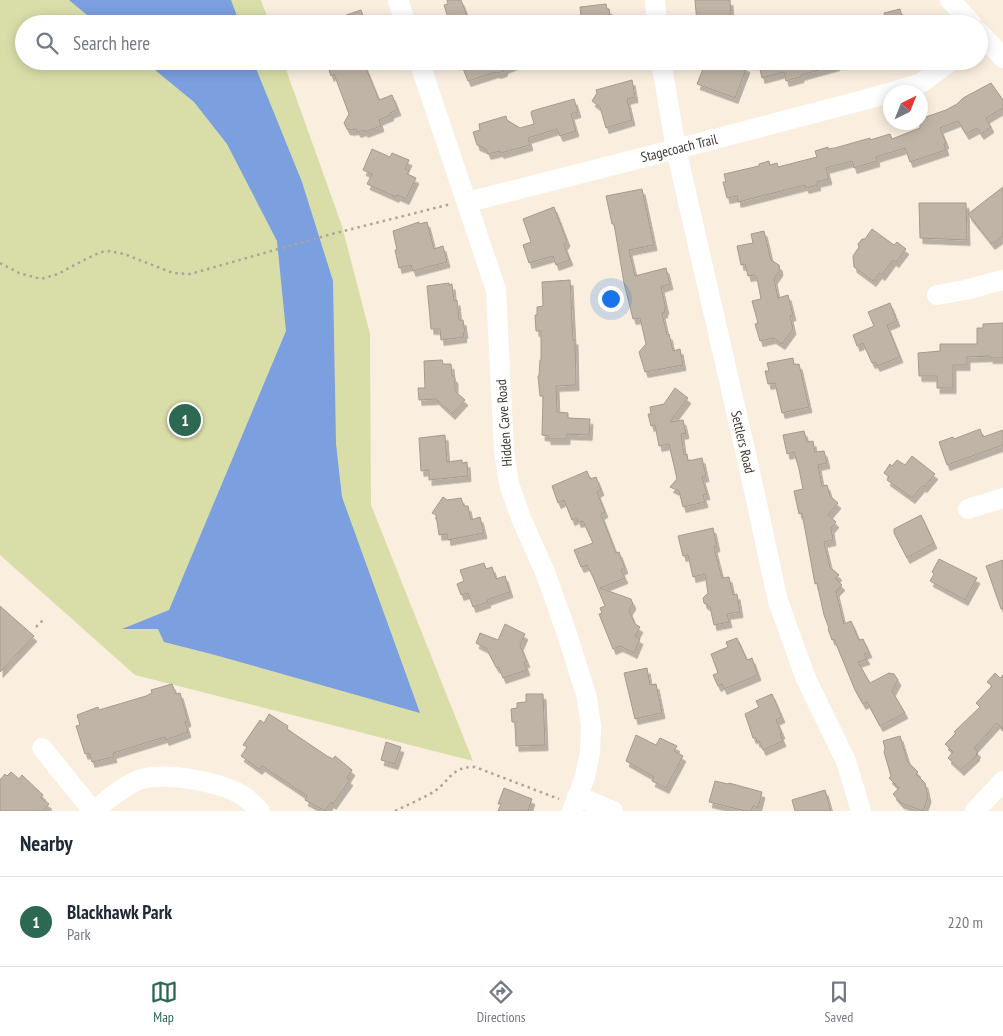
<!DOCTYPE html>
<html lang="en">
<head>
<meta charset="utf-8">
<style>
	body { margin:0; font-family:"PT Sans Narrow",sans-serif; background:#f2f2f3; color:#1f2937 }
	.compass { position:absolute; left:883px; top:85px; width:45px; height:45px; border-radius:50%; background:#fff; box-shadow:0 2px 12px #0003; rotate:43deg }
	.you { position:absolute; left:610px; top:298px; width:18px; height:18px; margin:-12px; border:4px solid #fff; border-radius:50%; background:#1a73e8; box-shadow:0 0 0 8px #1a73e833 }
	.badge { display:grid; place-items:center; width:32px; height:32px; border-radius:50%; background:#2d6853; color:#fff; font-size:16px; font-weight:700 }
	.pin { position:absolute; translate:-50% -50%; border:2px solid #fff; box-shadow:0 1px 5px #0006 }
	.list { margin:0; padding:0; list-style:none }
	h2 { display:flex; justify-content:space-between; align-items:center; height:65px; margin:0; padding:0 20px; font-size:21px }
	h2 small { font-size:16px; font-weight:400; color:#747a83 }
	.list li { display:grid; grid-template-columns:32px 1fr auto; gap:15px; align-items:center; box-sizing:border-box; height:90px; padding:0 20px; border-top:1px solid #e0e1e3 }
	.list b { display:block; font-size:19px; white-space:nowrap }
	.list p { margin:0; font-size:16px; white-space:nowrap; color:#747a83 }
	.list em { font-size:16px; font-style:normal; color:#747a83 }
	.icon { flex:none; width:28px; height:28px; fill:none; stroke:currentColor; stroke-width:2; stroke-linecap:round; stroke-linejoin:round }
	.map { position:relative; flex:none; width:1003px; height:811px; overflow:hidden }
	.search { position:absolute; background:#fff; box-shadow:0 2px 12px #0003; left:15px; right:15px; top:15px; height:55px; display:flex; align-items:center; gap:12px; box-sizing:border-box; padding:0 18px; border-radius:28px; color:#747a83; font-size:19px }
	.sheet { height:155px; background:#fff }
	nav { display:flex; justify-content:space-around; align-items:center; box-sizing:border-box; height:70px; border-top:1px solid #e0e1e3; background:#fff; font-size:14px; color:#747a83 }
	nav a { display:grid; justify-items:center; gap:2px }
	nav .on { color:#2d6853 }
	.map>svg:first-child { display:block }
	.green { fill:#d9dea9 }
	.water { fill:#7b9fdf }
	.building { fill:#c0b4a6; stroke:#a69a8c; filter:url(#shadow) }
	.lines { fill:none; stroke-linecap:round; stroke-linejoin:round }
	.path { stroke:#aca497; stroke-width:2.5; stroke-dasharray:2.5 4; stroke-linecap:butt }
	.minor { stroke:#fff; stroke-width:20 }
	.labels { text-anchor:middle; dominant-baseline:central; stroke-width:4; stroke-linejoin:round; paint-order:stroke }
	.street-label { font-size:14px; fill:#3e3a33; stroke:#fff }
</style>
</head>
<body>
<div class="map">
<svg width="1003" height="811" viewBox="0 0 1003 811">
	<defs>
		<filter id="shadow"><feDropShadow dx="3" dy="5.5" stdDeviation="0" flood-color="#0004"/></filter>
	</defs>
	<rect width="100%" height="100%" fill="#faefdf"/>
	<path class="green" d="M0 0H261L270 24H24V61H283L342 226 370 334 371 505 473 761 135 675 0 555Z"/>
	<g class="water">
		<path d="M69 0H231L240 24H98Z"/>
		<path d="M144 61H253L302 182 333 281 336 444 342 497 420 713 215 655 164 642 158 629H122L169 610 286 331 277 241 227 144 194 102Z"/>
	</g>
	<g class="building">
		<path d="M447 0H461L468 18 450 24 444 5 448 4Z"/>
		<path d="M695 0H730L731 21 720 22V23H697Z"/>
		<path d="M606 4 607 9H609L611 22 606 24H582L580 7Z"/>
		<path d="M900 9 904 24H887L884 13Z"/>
		<path d="M361 10 366 24H326V22Z"/>
		<path d="M326 61H363L379 100 392 95 398 110 390 113 391 115 379 120 381 126 365 132 364 130 358 132 356 129 351 130 347 129 344 123 349 114 334 74 331 76Z"/>
		<path d="M473 61H520V62L505 68 504 71 498 73 496 72 468 81 462 66Z"/>
		<path d="M727 61H732L747 67 735 98 697 84 705 64 715 67 716 64 725 67Z"/>
		<path d="M760 61H837V65L801 75V77L786 81 784 72 762 78 759 65 761 64Z"/>
		<path d="M632 80 635 97 627 99 632 120 606 128 600 107 592 101 597 93 596 90Z"/>
		<path d="M991 83 1003 100V108L986 118 991 127 981 134 977 128 966 134 958 121 940 128 946 143 944 144 946 150 910 162 905 148 876 157 877 161 854 168 852 161 826 168 829 179 817 182 818 185 806 188 805 185 738 202 737 196 727 198 723 182H726L724 174 759 166V164L769 161 770 165 777 163 778 167 817 157 815 151 828 147V149L835 148 870 138V140L890 134 892 139 920 128V119L946 110 957 104 963 98Z"/>
		<path d="M574 99 578 112 571 114 576 131 560 136 557 129 528 138 530 145 501 153 500 151 488 154 486 149 477 145 473 132 480 130 479 124 506 116 507 120 520 128 534 124 531 113 532 111Z"/>
		<path d="M372 149 390 157 392 153 409 160 405 169 409 171 407 174 416 178 406 199 397 195 396 197 367 184 372 174 363 170Z"/>
		<path d="M1003 187V236L992 244 968 214Z"/>
		<path d="M642 189 654 245 629 250 635 276 666 268 670 284 661 287 666 309H664L665 312 662 313 667 335 669 334 673 351 680 349 683 365 645 372 639 352 646 344 640 318 633 319 624 283 614 224H612L606 196Z"/>
		<path d="M919 203H966L967 240 920 238Z"/>
		<path d="M554 207 567 241 564 245 570 260 556 265 553 256 529 263 523 245 531 242 523 219Z"/>
		<path d="M419 222V224L427 222 434 249 443 246 447 262 413 271 411 265 399 268 395 250H397L393 231Z"/>
		<path d="M872 229 894 245 897 242 906 249 896 262 893 260 882 275 879 273 873 281 854 267 853 256 859 247 858 244 862 239H865Z"/>
		<path d="M764 231 771 260 779 265 780 270 774 279 778 298 788 295 793 315 790 316 793 329 782 344 773 338 760 341 755 324 758 323 752 301 761 299 757 278 755 275 748 276 745 264 741 265 737 246 753 243 751 234Z"/>
		<path d="M570 280 573 340 575 339 576 385 556 386 557 412 568 413V418L590 419 589 435 567 434V439H548V436L542 435 543 396H540L538 376H539L540 360H541V331H536L535 315H537V307L543 306 542 282Z"/>
		<path d="M449 283V285L452 284 454 301 457 300 459 320H463L465 333H463L464 337 441 340 440 329H431L427 286Z"/>
		<path d="M890 303 897 321 887 325 900 357 877 366 875 362 872 363 863 343 857 346 853 335 874 326 868 312Z"/>
		<path d="M1003 323V358H990V356L967 357V365H953V388H937V376H919L918 353 940 351V344H977V328H983V324Z"/>
		<path d="M793 358 794 365 799 364 809 407 782 413 775 383 768 384 765 371H769L767 363Z"/>
		<path d="M442 360 443 364H451L452 375 455 378V391L465 400 452 414 436 399 419 400 418 388H425L424 361Z"/>
		<path d="M675 388 688 398 670 422 683 420 686 433 681 434 684 455 687 454 688 461 702 458 706 476 702 477 707 494 703 495 705 502 683 507 679 491 670 487 677 479 669 444 659 446 655 425 651 426 648 414H651L650 407 664 404Z"/>
		<path d="M980 429 983 437 1003 430V445L947 465 939 442 953 437 954 439Z"/>
		<path d="M804 431 807 442 813 441 815 452 824 451 827 463 818 465 822 486 827 485 830 496 838 503 828 515 836 522 831 528 833 540 824 542 830 567 839 575 835 578 842 585 836 591 844 624 851 621 859 640 863 639 869 652 864 654 867 659 858 662 870 683 889 673 894 674 898 680 892 691 905 713 880 726 867 702 863 704 855 690 834 639 832 640 828 629 829 628 824 615 817 583 815 584 802 513 799 514 794 491 803 489 799 469 794 452 787 454 783 435Z"/>
		<path d="M445 435 447 462 462 460V463L467 462 468 476 429 480V470L421 471 419 438Z"/>
		<path d="M912 456 935 474 924 487 922 486 912 498 887 480 889 477 884 473 890 464 892 466 897 460 905 465Z"/>
		<path d="M587 471 590 479 596 477 601 490 597 492 605 512 601 514 616 553 619 552 625 568 621 570 625 578 600 588 631 599 633 604 629 610 635 624 640 627 635 636 640 639 634 653 620 646 613 649 599 614 602 613 600 608 605 606 593 577 587 565 581 567 574 550 593 543 583 521 578 522 577 518 572 520 564 500 558 503 552 486Z"/>
		<path d="M443 497 447 500 461 498 464 506H468L471 520 480 517 484 533 448 540 447 534 439 535 436 515 432 513Z"/>
		<path d="M921 515 934 543 907 558 894 533V529Z"/>
		<path d="M713 528 717 546 714 547 722 578 729 577 733 595 737 594 740 612 727 614 729 622 714 625 710 607 704 603 703 598 708 593 705 574 693 577 688 555 683 556 678 536Z"/>
		<path d="M939 559 977 578 965 600 930 581 934 574 932 572Z"/>
		<path d="M1003 560V609H1001L986 566Z"/>
		<path d="M484 563 486 569 492 567 496 579 505 576 510 592 487 600 488 602 473 607 468 593 461 595 457 584 464 581 460 570Z"/>
		<path d="M0 606 34 636 0 672Z"/>
		<path d="M505 624 525 634 520 645 527 662H524L527 670 503 678 499 668 496 667 486 648 476 643 480 633 498 640Z"/>
		<path d="M737 638 747 660 752 658 758 675 724 689 722 684 718 686 713 675 718 673 711 654 728 647 726 642Z"/>
		<path d="M647 668 650 685 656 684 662 713 635 719 624 673Z"/>
		<path d="M995 673 1000 678 1003 675V729L997 723 974 748 978 752 976 754 977 755 961 770 948 758 953 752 945 744 956 733 954 732 980 707 976 703 992 686 987 682Z"/>
		<path d="M172 684 176 694 180 693 188 721 185 722 188 732 166 740 165 737 113 753 114 757 92 762 89 753 85 754 76 726 80 725 77 715 98 707 99 710 146 696 152 693 151 690Z"/>
		<path d="M526 694H543L545 745 516 746 515 722H512L511 709 517 708V703L526 702Z"/>
		<path d="M772 694 782 717 776 720 782 733 780 734 783 741 763 750 759 741 757 742 756 738H753L745 714 759 707 756 701Z"/>
		<path d="M269 714 288 726 287 729 327 756 333 759 335 756 352 770 347 778 350 780 333 804 331 802 325 811 305 800 307 796 262 766 259 769 241 756 247 747 243 745 260 720 264 723Z"/>
		<path d="M636 735 656 745 660 738 677 746 674 751 683 756 666 788 652 781 654 777 626 761Z"/>
		<path d="M900 736 908 762 918 772 916 774 925 783 928 797 923 811 901 803 893 794 899 788 889 778 891 776 884 752 885 748 883 741Z"/>
		<path d="M386 742 401 747 395 764 381 760Z"/>
		<path d="M11 772 19 779 22 775 43 795 41 798 49 804 43 811H0V780L5 774 7 776Z"/>
		<path d="M715 781 728 784 729 783 762 792 758 808 753 806 751 811H745L709 802Z"/>
		<path d="M504 788 532 799 528 811H498L501 804H498Z"/>
		<path d="M825 790 831 811H795L792 800Z"/>
	</g>
	<g class="lines">
		<g class="path">
			<path d="M0 263 19 273 41 279 58 274 82 261 101 252 109 251 124 254 173 273 190 274 328 235 451 204"/>
			<path d="M36 627 45 618"/>
			<path d="M395 811C407 805 419 800 430 794 449 784 450 766 475 767L559 799"/>
		</g>
		<g class="minor">
			<path d="M398 0 406 24"/>
			<path d="M655 0 657 24"/>
			<path d="M950 0 972 24"/>
			<path d="M979 32 1003 58"/>
			<path d="M419 61 496 290 504 450 509 484 521 518 545 572 567 634 587 698 591 726 590 752 585 777 572 811"/>
			<path d="M661 61 676 149 750 472 778 601 806 679 846 761 861 811"/>
			<path d="M892 92 921 83 951 61"/>
			<path d="M468 202 692 145 890 93"/>
			<path d="M937 295 965 290 1003 280"/>
			<path d="M968 509 1003 498"/>
			<path d="M42 748 93 811"/>
			<path d="M577 796 613 811"/>
			<path d="M95 811C105 801 125 785 139 780 163 771 225 782 246 798 251 802 256 807 260 811"/>
			<path d="M975 811 1003 781"/>
		</g>
	</g>
	<g class="labels">
		<g class="street-label">
			<text transform="translate(679 148) rotate(-14)">Stagecoach Trail</text>
			<text transform="translate(504 423) rotate(-94)">Hidden Cave Road</text>
			<text transform="translate(743 442) rotate(77)">Settlers Road</text>
		</g>
	</g>
</svg>
<svg class="compass" viewBox="-18 -18 36 36"><path d="M0-13l5 13h-10z" fill="#e53935"/><path d="M0 13l5-13h-10z" fill="#747a83"/></svg>
<div class="you"></div>
<div class="pin badge" style="left:185px;top:420px">1</div>
<div class="search"><svg class="icon" aria-label="search" viewBox="0 0 24 24"><circle cx="10" cy="10" r="6"/><path d="M15 15l6 6"/></svg>Search here</div>
</div>
<section class="sheet">
<h2>Nearby<small></small></h2>
<ul class="list">
<li><span class="badge">1</span><div><b>Blackhawk Park</b><p>Park</p></div><em>220 m</em></li>
</ul>
</section>
<nav>
<a class="on"><svg class="icon" aria-label="map" viewBox="0 0 24 24"><path d="M3 6l6-2 6 2 6-2v14l-6 2-6-2-6 2zM9 4v14M15 6v14"/></svg>Map</a>
<a><svg class="icon" aria-label="directions" viewBox="0 0 24 24"><path d="M12 3l9 9-9 9-9-9zM9 14v-3h6M13 9l2 2-2 2"/></svg>Directions</a>
<a><svg class="icon" aria-label="saved" viewBox="0 0 24 24"><path d="M7 4h10v16l-5-4-5 4z"/></svg>Saved</a>
</nav>
</body>
</html>
